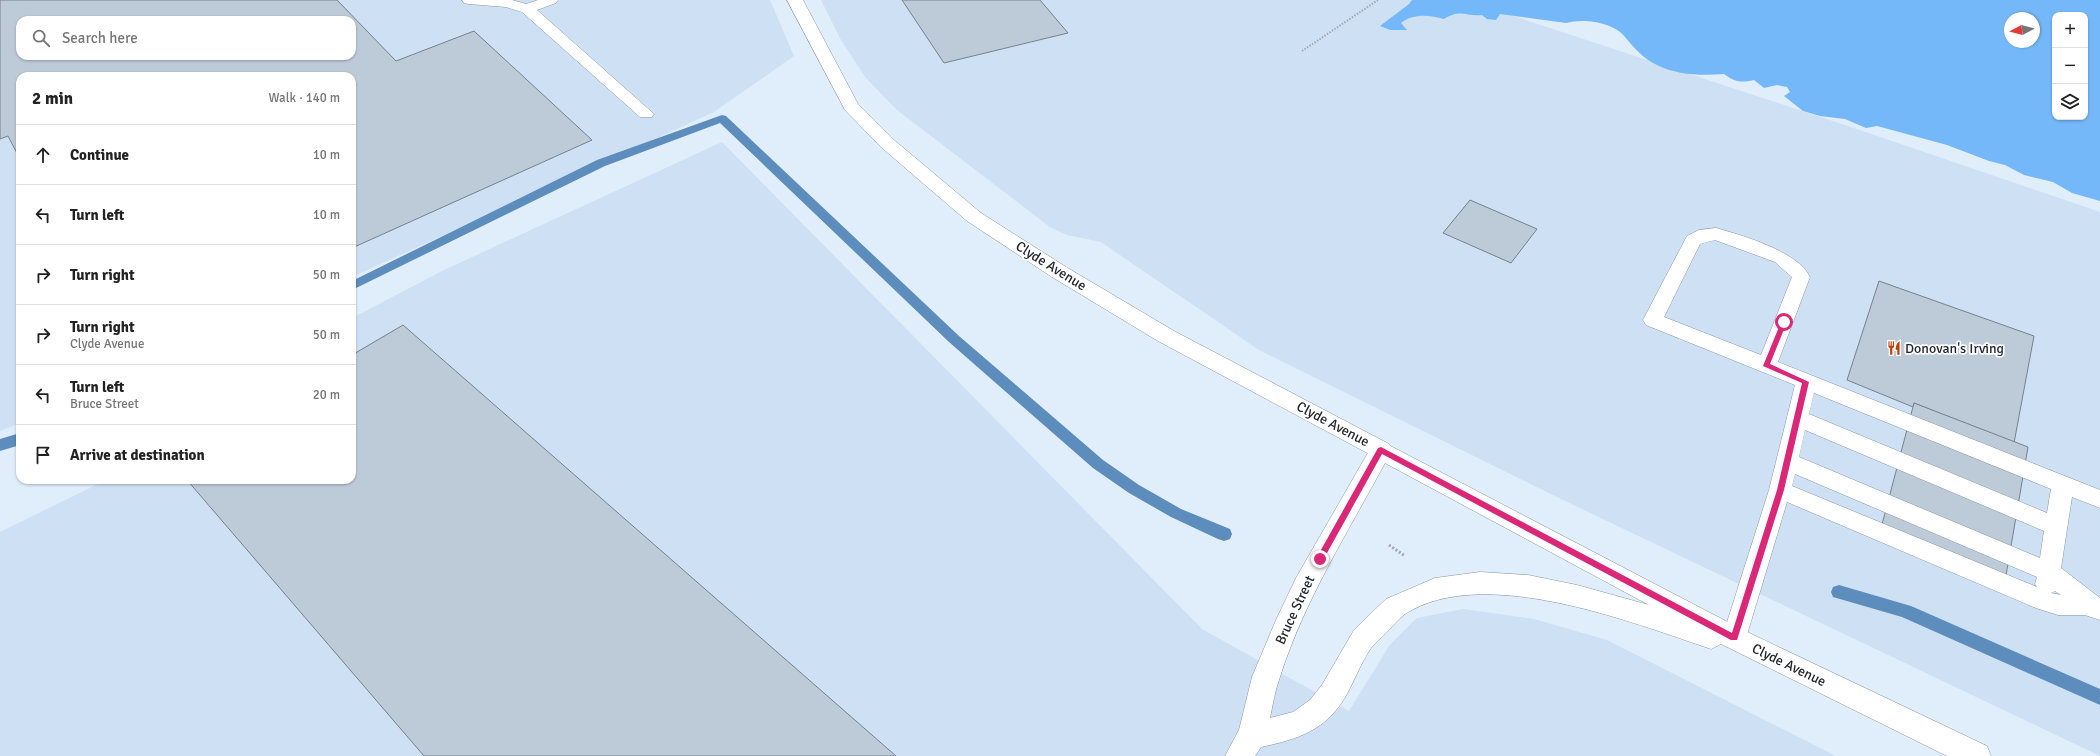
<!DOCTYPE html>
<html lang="en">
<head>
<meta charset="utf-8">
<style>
	body { margin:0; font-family:Signika,sans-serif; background:#f2f2f2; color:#222 }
	.controls { position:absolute; right:12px; top:12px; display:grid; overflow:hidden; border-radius:8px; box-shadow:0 1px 3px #0004 }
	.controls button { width:36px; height:36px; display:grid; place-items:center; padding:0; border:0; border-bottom:1px solid #e0e0e0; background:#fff; color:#222; font:20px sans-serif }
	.compass { position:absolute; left:2004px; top:12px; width:36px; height:36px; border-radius:50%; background:#fff; box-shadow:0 1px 3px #0004; rotate:263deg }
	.stop { position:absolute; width:12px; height:12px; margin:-9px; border:3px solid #db2777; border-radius:50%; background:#fff }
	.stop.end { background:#db2777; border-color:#fff; box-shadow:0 1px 4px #0008 }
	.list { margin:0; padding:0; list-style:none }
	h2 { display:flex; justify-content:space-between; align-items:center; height:52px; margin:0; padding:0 16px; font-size:17px }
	h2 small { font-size:13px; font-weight:400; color:#767676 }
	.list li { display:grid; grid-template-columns:26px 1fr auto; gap:12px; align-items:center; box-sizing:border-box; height:60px; padding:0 16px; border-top:1px solid #e0e0e0 }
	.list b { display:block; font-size:15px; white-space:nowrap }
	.list p { margin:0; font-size:13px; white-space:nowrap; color:#767676 }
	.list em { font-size:13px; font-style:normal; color:#767676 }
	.icon { flex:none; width:22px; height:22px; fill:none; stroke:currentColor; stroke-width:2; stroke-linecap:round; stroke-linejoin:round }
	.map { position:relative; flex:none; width:2100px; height:756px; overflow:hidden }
	.search { position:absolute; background:#fff; box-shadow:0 1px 3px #0004; left:16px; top:16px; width:340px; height:44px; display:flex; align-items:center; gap:10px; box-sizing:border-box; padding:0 14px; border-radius:12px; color:#767676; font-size:15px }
	.panel { position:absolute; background:#fff; box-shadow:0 1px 3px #0004; left:16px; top:72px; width:340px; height:412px; border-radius:12px }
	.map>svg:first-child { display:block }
	.built { fill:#cee0f3; fill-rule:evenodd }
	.forest { fill:#74b8f9; fill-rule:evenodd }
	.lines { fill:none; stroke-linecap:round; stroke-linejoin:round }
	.stream { fill:#5c8dbc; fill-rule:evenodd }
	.building { fill:#bdcad7; stroke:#76828e; fill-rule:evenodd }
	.service-casing { stroke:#8b98a4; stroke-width:1 }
	.tertiary-casing { stroke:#8b98a4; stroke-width:1 }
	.secondary-casing { stroke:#8b98a4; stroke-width:1 }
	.path-far1 { stroke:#a0abb6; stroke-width:2; stroke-dasharray:1.5 1.5; stroke-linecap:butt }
	.path { stroke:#a0abb6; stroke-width:3; stroke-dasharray:2 2; stroke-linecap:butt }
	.service { fill:#fff; fill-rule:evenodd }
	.tertiary { fill:#fff; fill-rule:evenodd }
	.secondary { fill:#fff; fill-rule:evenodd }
	.route { fill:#db2777 }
	.labels { text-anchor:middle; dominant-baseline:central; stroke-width:3.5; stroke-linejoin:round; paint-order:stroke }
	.street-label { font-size:14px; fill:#23282d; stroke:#fff }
	.poi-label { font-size:14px; fill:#23282d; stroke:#fff; text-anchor:start }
</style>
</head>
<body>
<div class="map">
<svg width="2100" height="756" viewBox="0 0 2100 756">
	<rect width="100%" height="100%" fill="#e0edfb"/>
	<g class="built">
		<path d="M0 0H770L794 56 714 112 352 277V76H20V423L0 431ZM20 20H352V56H20Z"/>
		<path d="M821 0H1465L1851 127 2100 212V756L1563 500 1259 350 1101 242 1067 235 1050 227 897 110 866 78 841 40Z"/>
		<path d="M722 142 1202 629 1349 711 1389 646 1417 618 1463 609 1534 619 1607 640 1836 756H0V532L106 480H352V318L444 270Z"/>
	</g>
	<path class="forest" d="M1412 0H2100V201L2072 193 2053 182 2024 175 2005 165 1989 161 1947 145 1877 126 1866 128 1845 119 1820 116 1803 111 1784 96 1790 92 1787 87 1777 85 1764 88 1754 80C1740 83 1735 82 1724 74 1702 76 1677 75 1657 65 1644 59 1634 48 1625 37 1614 22 1583 18 1566 23L1500 14 1496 20 1487 19 1482 15C1466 17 1461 8 1444 19 1430 15 1413 13 1401 23L1407 30H1390L1380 26 1409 4ZM2055 15H2085V117H2055ZM2010 18H2034V42H2010Z"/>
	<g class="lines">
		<g class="stream">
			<path d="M722 115 726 116 959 336 1103 460 1139 485 1181 509 1230 529 1232 534 1230 539 1224 541 1218 539 1171 517 1129 493 1093 468 949 342 720 123 605 166 352 290V281L597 160Z"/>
			<path d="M20 433V445L0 451V439Z"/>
			<path d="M1839 585 1911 606 2100 689V705L1902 617 1833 597 1831 592 1833 587Z"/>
		</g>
	</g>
	<g class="building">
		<path d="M0 0H337L396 61 474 31 592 140 352 248V76H20V159L8 136 0 139ZM20 20H352V56H20Z"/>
		<path d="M902 0H1040L1068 33 944 63Z"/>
		<path d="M1470 200 1537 229 1511 263 1443 233Z"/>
		<path d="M1879 281 2034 336 2014 443 1914 403 1913 407 1847 380Z"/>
		<path d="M403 325 896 756H424L187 480H352V355Z"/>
		<path d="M1914 403 2028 447 2004 587 1880 532Z"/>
	</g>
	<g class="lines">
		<defs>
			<g id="service">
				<path d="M462 0H512L526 4 538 0H558L556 3 537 10 654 114 652 117H640L522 12 506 7 469 4 464 3Z"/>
				<path d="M1716 228C1744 236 1797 251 1810 277L1778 362 2100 490V508L2072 497 2061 568 2100 598V620L2085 615H2058L2036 608 1787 502 1746 638 1742 646 1734 649 1726 646 1722 638 1769 490 1795 385 1646 325 1643 320 1687 236 1699 230ZM1715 240 1775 262 1792 277 1761 355 1664 317 1700 244ZM1814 393 2051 489 2047 513 1809 414ZM1805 430 2044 531 2040 558 1799 457ZM1795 474 2037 577 2035 584 2037 587 1792 486ZM2055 591 2061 595 2051 593Z"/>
			</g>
			<path id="tertiary" d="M787 0H803L858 104 894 140 981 213 1066 267 1174 331 1389 444 1393 450 1389 456 1381 459 1373 456 1158 341 1052 277 967 221 882 148 845 110Z"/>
			<path id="secondary" d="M1381 441 1743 630 1987 746 1991 756H1947L1721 644 1711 649C1631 622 1483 564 1405 614 1398 619 1392 627 1386 633 1381 638 1375 643 1371 648 1361 663 1355 679 1347 694 1327 730 1299 739 1261 747L1255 756H1225L1239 730 1252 677 1276 620 1296 578 1373 444ZM1385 463 1649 605 1577 585 1528 575 1480 572 1435 578 1386 599 1354 630 1322 685 1310 700 1293 712 1270 718C1273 704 1275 690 1280 677 1304 601 1348 532 1385 463Z"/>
		</defs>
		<use href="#service" class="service-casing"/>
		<use href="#tertiary" class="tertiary-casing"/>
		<use href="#secondary" class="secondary-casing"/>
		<path class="path-far1" d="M1302 51 1378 0"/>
		<path class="path" d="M1389 545 1405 556"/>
		<use href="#service" class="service"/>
		<use href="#tertiary" class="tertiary"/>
		<use href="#secondary" class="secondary"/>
	</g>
	<path class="route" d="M1784 319 1787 322 1770 364 1809 382 1784 490 1737 640H1731L1382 454 1322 562H1317V557L1378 448 1381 447 1732 633 1777 490 1802 383 1763 366 1781 322Z"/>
	<defs>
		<symbol id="restaurant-bare" viewBox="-9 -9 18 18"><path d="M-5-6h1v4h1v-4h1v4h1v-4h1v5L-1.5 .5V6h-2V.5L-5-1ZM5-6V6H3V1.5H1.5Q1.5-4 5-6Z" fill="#c43e00" stroke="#fff" stroke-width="2.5" paint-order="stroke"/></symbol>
	</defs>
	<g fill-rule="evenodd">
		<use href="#restaurant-bare" x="1884" y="338" width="20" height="20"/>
	</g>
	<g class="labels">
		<g class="street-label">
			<text transform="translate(1051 266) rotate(32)">Clyde Avenue</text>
			<text transform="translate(1333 424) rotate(28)">Clyde Avenue</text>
			<text transform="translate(1295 610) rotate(-65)">Bruce Street</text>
			<text transform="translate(1789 665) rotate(26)">Clyde Avenue</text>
		</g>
		<g class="poi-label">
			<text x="1905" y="348">Donovan's Irving</text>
		</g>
	</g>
</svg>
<div class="controls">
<button>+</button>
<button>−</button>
<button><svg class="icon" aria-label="layers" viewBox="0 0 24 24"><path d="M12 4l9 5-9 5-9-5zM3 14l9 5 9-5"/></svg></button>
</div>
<svg class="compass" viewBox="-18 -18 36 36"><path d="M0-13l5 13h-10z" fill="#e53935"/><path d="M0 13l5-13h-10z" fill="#767676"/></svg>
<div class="stop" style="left:1784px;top:322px"></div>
<div class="stop end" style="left:1320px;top:559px"></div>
<div class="search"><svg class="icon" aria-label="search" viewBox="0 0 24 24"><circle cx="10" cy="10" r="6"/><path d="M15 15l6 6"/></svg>Search here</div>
<section class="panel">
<h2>2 min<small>Walk · 140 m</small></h2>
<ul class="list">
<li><svg class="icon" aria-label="ahead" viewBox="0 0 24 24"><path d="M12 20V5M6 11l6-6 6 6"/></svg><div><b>Continue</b></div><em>10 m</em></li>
<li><svg class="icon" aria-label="left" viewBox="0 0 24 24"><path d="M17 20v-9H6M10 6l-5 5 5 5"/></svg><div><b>Turn left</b></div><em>10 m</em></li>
<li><svg class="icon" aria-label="right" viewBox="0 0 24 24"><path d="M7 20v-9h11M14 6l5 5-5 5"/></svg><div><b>Turn right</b></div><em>50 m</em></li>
<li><svg class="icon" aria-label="right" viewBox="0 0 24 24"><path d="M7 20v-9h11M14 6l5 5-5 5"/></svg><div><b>Turn right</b><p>Clyde Avenue</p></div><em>50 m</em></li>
<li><svg class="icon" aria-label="left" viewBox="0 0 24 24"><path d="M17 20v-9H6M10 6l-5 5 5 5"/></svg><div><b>Turn left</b><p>Bruce Street</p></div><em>20 m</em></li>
<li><svg class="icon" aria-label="arrive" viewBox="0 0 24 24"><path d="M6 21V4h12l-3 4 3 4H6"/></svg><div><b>Arrive at destination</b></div></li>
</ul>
</section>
</div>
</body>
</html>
